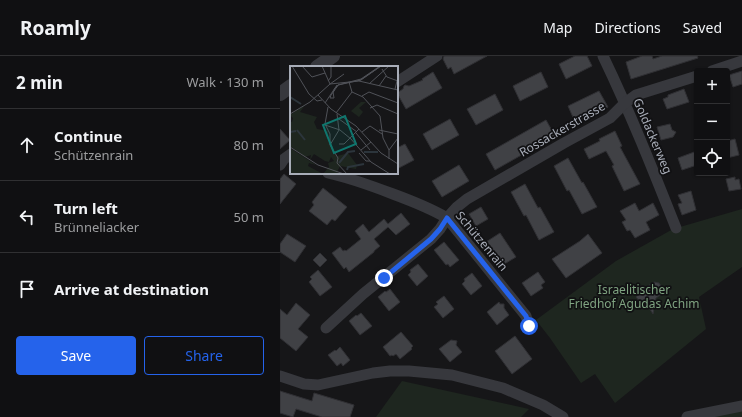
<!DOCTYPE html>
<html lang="en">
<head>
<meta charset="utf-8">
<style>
	body { margin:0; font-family:"Noto Sans",sans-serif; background:#1e1e20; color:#f1f3f6 }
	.controls { position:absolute; right:12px; top:12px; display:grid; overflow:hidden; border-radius:4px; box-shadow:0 1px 3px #0004 }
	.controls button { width:36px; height:36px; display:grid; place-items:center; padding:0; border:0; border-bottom:1px solid #303032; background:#101012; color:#f1f3f6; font:20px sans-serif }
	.stop { position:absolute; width:12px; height:12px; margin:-9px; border:3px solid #2563eb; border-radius:50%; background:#fff }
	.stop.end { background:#2563eb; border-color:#fff; box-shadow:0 1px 4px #0008 }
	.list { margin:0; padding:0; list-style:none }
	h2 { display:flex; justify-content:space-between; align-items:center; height:52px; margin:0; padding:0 16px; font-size:17px }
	h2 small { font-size:13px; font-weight:400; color:#9c9d9f }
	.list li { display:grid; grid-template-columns:26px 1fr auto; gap:12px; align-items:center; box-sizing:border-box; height:72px; padding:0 16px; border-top:1px solid #303032 }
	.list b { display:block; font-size:15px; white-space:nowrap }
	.list p { margin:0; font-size:13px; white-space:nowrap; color:#9c9d9f }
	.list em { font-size:13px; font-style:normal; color:#9c9d9f }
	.actions { display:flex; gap:8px; padding:12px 16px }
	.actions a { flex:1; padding:9px 0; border:1px solid #2563eb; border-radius:4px; text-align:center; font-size:14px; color:#2563eb }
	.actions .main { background:#2563eb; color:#fff }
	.icon { flex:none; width:22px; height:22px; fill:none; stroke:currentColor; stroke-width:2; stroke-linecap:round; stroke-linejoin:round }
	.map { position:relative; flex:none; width:462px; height:361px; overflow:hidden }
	header { display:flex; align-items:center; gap:24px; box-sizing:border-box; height:56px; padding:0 20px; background:#101012; border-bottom:1px solid #303032 }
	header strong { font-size:19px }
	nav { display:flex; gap:22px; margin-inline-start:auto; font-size:14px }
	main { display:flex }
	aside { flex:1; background:#101012 }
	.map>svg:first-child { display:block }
	.green { fill:#1e261f }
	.building { fill:#404145; stroke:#303034 }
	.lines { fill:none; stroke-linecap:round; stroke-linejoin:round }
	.minor { stroke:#37383d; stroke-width:11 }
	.tertiary { stroke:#37383d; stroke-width:14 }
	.route { stroke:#2563eb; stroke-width:5 }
	.labels { text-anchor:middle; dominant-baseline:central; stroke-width:3.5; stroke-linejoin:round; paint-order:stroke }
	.street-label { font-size:12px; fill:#a8adb8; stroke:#111113 }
	.park-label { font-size:12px; fill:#7fa381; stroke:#111113 }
	.inset-river { fill:none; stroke:#2c353c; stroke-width:2 }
	.inset-road { fill:none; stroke:#505258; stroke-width:1 }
	.view { fill:#0f766e; fill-opacity:0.15; stroke:#0f766e; stroke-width:2 }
	.inset-edge { fill:none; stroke:#a8adb8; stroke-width:2 }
</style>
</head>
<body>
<header>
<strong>Roamly</strong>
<nav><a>Map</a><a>Directions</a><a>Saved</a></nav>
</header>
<main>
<aside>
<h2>2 min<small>Walk · 130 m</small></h2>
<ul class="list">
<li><svg class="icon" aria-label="ahead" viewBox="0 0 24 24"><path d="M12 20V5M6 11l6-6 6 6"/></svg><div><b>Continue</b><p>Schützenrain</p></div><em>80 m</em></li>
<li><svg class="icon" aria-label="left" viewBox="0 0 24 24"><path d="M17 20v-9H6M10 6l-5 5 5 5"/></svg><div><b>Turn left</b><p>Brünneliacker</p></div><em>50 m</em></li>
<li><svg class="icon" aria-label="arrive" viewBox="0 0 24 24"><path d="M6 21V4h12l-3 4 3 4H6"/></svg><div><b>Arrive at destination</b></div></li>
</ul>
<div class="actions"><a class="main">Save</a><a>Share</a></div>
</aside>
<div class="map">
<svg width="462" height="361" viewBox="0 0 462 361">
	<rect width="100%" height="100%" fill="#161618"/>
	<g class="green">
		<path d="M462 153V211L419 241 426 273 335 347 315 318 301 327 270 282 256 264 336 205 393 173Z"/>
		<path d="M122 325 249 353 241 361H96Z"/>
		<path d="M462 353V361H421Z"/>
	</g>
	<g class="building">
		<path d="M164 0H207L174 18 171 11 168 13 163 3Z"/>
		<path d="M295 0H307L312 10 286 23 279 8Z"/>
		<path d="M362 0H372L373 3 382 0H417L418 2 351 23 346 6Z"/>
		<path d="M462 15V28L453 31 449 19Z"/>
		<path d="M153 16 162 32 126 53 117 37 123 33 124 30 125 29 129 30 143 24 142 23Z"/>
		<path d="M261 16 268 31 240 45 233 30Z"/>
		<path d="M404 33 409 46 387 53 383 43 388 41V39Z"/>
		<path d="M319 35 328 51 296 68 288 50Z"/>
		<path d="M215 38 223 54 196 69 187 53Z"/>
		<path d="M170 63 179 79 152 94 143 78Z"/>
		<path d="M266 64 275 80 215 114 206 98Z"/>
		<path d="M390 68 392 74 396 76 393 81 381 84 377 71Z"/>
		<path d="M0 73 10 84 0 93Z"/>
		<path d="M335 75 342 90 340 91 360 128 344 135 332 110 334 109 326 95 309 103 304 93 320 85 319 83Z"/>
		<path d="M455 83 459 99 447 102V85Z"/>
		<path d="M125 88 134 104 117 113V92Z"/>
		<path d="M417 95V109L402 114 398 102Z"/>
		<path d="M288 102 302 127 303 126 317 151 302 158 289 134 287 135 274 110Z"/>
		<path d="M179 109 189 125 162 141 152 125Z"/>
		<path d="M4 118 16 128 0 148V123Z"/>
		<path d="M455 121V124L459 123 461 133 449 135 446 123Z"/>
		<path d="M245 128 258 152 260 151 274 176 259 184 246 159 244 160 231 136Z"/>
		<path d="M43 132 67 151 55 165 52 163 47 169 29 155 34 149 32 146Z"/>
		<path d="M411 135 416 154 402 159 398 148 402 147 398 139Z"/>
		<path d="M355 147 359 155 373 147 379 159 366 166 370 174 355 182 350 174 347 175 342 166 346 164 340 155Z"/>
		<path d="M201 151 208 163 196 170 189 158Z"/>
		<path d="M121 157 130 168 116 179 108 171 94 183 100 190 94 195V196L69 216 66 211 64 213 52 197 60 191 63 195 65 194 66 195 81 183 75 175 83 168 89 176 104 163 108 168Z"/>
		<path d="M220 177 236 201 221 210 206 186Z"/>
		<path d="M7 178 26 190 15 206 0 196V188Z"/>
		<path d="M308 178 322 197 286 222 272 203 300 185Z"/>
		<path d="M164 186 179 204 170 211 168 208 166 209 154 194Z"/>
		<path d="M40 197 47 204 40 211 33 204Z"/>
		<path d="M138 208 148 220 137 230 128 219 131 216 130 214Z"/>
		<path d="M38 214 52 231 40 240 29 226 32 223 30 221Z"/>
		<path d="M258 216 265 226 261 229 263 232 251 240 242 227Z"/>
		<path d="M192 217 202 230 191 239 182 228 185 225 184 223Z"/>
		<path d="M374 226 379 227 385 236 376 242 373 258 368 250 365 252 356 241 368 230Z"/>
		<path d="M110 233 120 246 109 255 98 241 105 235 106 236Z"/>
		<path d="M164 240 174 253 163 262 154 251 158 248 156 246Z"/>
		<path d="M219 246 220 248H224V252L229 259 217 269 207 256Z"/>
		<path d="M16 247 30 259 18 273 28 281 16 295 0 282V253L7 259Z"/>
		<path d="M81 257 92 270 80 279 69 265 76 259 77 260Z"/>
		<path d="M121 276 133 290 131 292 132 293 120 303 116 298 113 300 112 299 110 300 103 291Z"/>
		<path d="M235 280 252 303 232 318 215 295Z"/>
		<path d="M171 284 177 285 176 289 182 296 170 306 159 293Z"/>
		<path d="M60 291 70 304 63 310 61 307 57 310 48 299 55 294 56 295Z"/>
		<path d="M0 335 32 345 34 337 74 349 70 361H42L16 353 13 361 0 357Z"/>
	</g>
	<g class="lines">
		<g class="minor">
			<path d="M323 0C350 56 373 114 396 172"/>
			<path d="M432 15 462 5"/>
			<path d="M117 26 157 0"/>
			<path d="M0 109 4 103 11 98"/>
			<path d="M48 117C71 122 92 130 113 138 132 145 150 152 167 162L246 260 249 270"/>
			<path d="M46 272 83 238 151 183 160 173 167 162 177 151 187 143 284 87 330 62 345 47 356 39 417 20"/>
			<path d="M0 320 24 328 38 329 93 317 110 315H129L172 319 223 332 263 349 283 361"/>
			<path d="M407 361 462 350"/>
		</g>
		<g class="tertiary">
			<path d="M37 11 53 0"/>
			<path d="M0 38 11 30"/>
		</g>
	</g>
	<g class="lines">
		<path class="route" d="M104 222 151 183 160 173 167 162 246 260 249 270"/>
	</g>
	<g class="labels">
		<g class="street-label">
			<text transform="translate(282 73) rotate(-30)">Rossackerstrasse</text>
			<text transform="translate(373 80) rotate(67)">Goldackerweg</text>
			<text transform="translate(202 185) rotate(50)">Schützenrain</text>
		</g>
		<g class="park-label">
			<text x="354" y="233">Israelitischer<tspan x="354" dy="14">Friedhof Agudas Achim</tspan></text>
		</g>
	</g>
	<g transform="translate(10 10)">
		<rect width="108" height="108" fill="#161618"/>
		<path d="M71 36H76L69 42 73 46 69 51 61 45ZM15 39 10 46 27 51 24 56 27 63 38 65 39 74 35 73 40 75 47 90 63 86 58 87 67 99 66 103 50 100 47 106 49 108H0V82L26 99 19 97 18 100 33 108 39 101 38 97 44 95 41 91 39 96 35 95 24 88 20 94 21 89 15 91 0 80V55L2 56 3 52 0 49Z" fill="#1e261f"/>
		<path class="inset-river" d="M0 31 11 38M7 64 15 74M0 72V66L6 65M74 86H88M49 97 58 86 65 85M57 104 58 101 74 98"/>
		<path class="inset-road" d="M2 0 19 28 27 35 32 34M12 0 22 11 35 7M32 0 40 18 54 8M90 0 71 13 48 19 45 22 44 24V25L43 26 44 32H40L41 29 44 25 46 22 47 21 48 19 71 14 91 0M92 3 97 11 108 15M38 15 41 11V0M69 15 108 24M59 16 62 26 73 31 90 50 93 72 99 84V93M79 18 99 0M89 20 96 10M105 23 108 11M28 29 41 43 66 60 91 87 108 98M72 30 79 26 108 37M35 37 47 19M38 41 35 58 40 68V79L48 92 47 97 57 108M80 42 87 39 108 48M46 47 62 26M0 48 20 36 40 18 69 15 91 0M49 53 67 66M35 59 50 64 61 73 81 96 100 108M89 64 108 68M72 66 80 60 92 68M66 67 80 84M49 78H54L69 63M40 79 49 64 47 48M0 81 28 99 54 108M71 84 81 76M99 84 108 72M69 87 76 95H80"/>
		<path class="view" d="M55 50 66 78 44 87 33 59Z"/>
		<rect width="108" height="108" class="inset-edge"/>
	</g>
</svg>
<div class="controls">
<button>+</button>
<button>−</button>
<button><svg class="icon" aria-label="locate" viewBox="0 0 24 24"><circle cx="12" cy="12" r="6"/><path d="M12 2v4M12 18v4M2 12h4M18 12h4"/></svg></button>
</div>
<div class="stop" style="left:249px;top:270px"></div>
<div class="stop end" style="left:104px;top:222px"></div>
</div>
</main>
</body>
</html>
